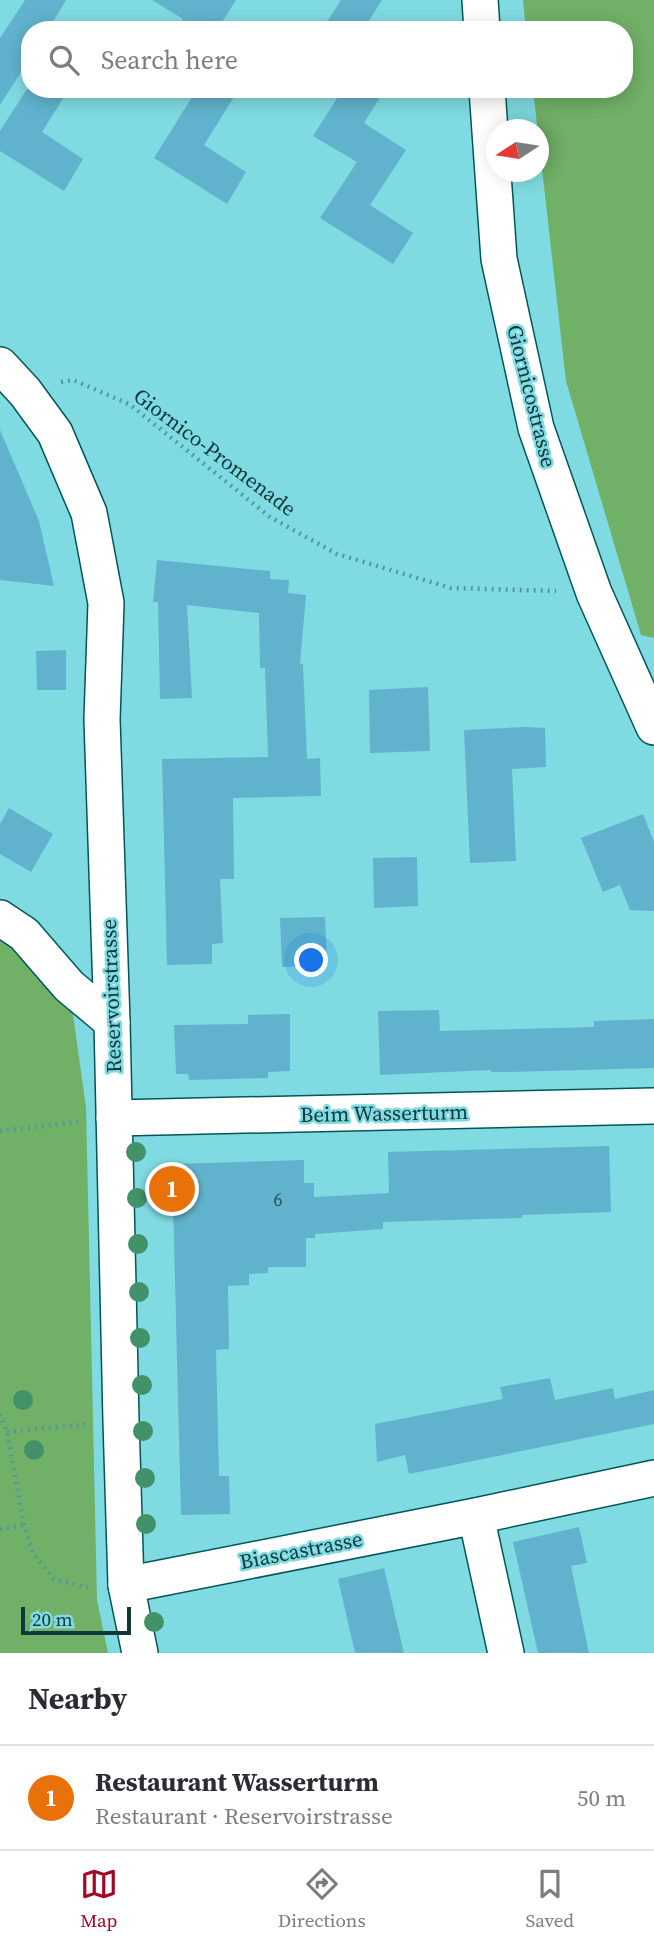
<!DOCTYPE html>
<html lang="en">
<head>
<meta charset="utf-8">
<style>
	body { margin:0; font-family:"Source Serif 4",serif; background:#f2f2f3; color:#2b2b33 }
	.compass { position:absolute; left:486px; top:119px; width:63px; height:63px; border-radius:50%; background:#fff; box-shadow:0 4px 18px #0003; rotate:258deg }
	.scale { position:absolute; left:21px; bottom:18px; width:110px; box-sizing:border-box; padding-left:7px; border:4px solid #10383b; border-top:0; font-size:19px; line-height:24px; white-space:nowrap; color:#10383b; -webkit-text-stroke:5px #7fdbe1; paint-order:stroke }
	.you { position:absolute; left:312px; top:961px; width:24px; height:24px; margin:-18px; border:5px solid #fff; border-radius:50%; background:#1a73e8; box-shadow:0 0 0 10px #1a73e833 }
	.badge { display:grid; place-items:center; width:46px; height:46px; border-radius:50%; background:#a40626; color:#fff; font-size:23px; font-weight:700 }
	.pin { position:absolute; translate:-50% -50%; border:4px solid #fff; box-shadow:0 2px 7px #0006 }
	.list { margin:0; padding:0; list-style:none }
	h2 { display:flex; justify-content:space-between; align-items:center; height:91px; margin:0; padding:0 28px; font-size:30px }
	h2 small { font-size:23px; font-weight:400; color:#7c7c81 }
	.list li { display:grid; grid-template-columns:46px 1fr auto; gap:21px; align-items:center; box-sizing:border-box; height:105px; padding:0 28px; border-top:2px solid #e1e1e2 }
	.list b { display:block; font-size:26px; white-space:nowrap }
	.list p { margin:0; font-size:23px; white-space:nowrap; color:#7c7c81 }
	.list em { font-size:23px; font-style:normal; color:#7c7c81 }
	.icon { flex:none; width:38px; height:38px; fill:none; stroke:currentColor; stroke-width:2; stroke-linecap:round; stroke-linejoin:round }
	.map { position:relative; flex:none; width:654px; height:1653px; overflow:hidden }
	.search { position:absolute; background:#fff; box-shadow:0 4px 18px #0003; left:21px; right:21px; top:21px; height:77px; display:flex; align-items:center; gap:18px; box-sizing:border-box; padding:0 24px; border-radius:28px; color:#7c7c81; font-size:26px }
	.sheet { height:196px; background:#fff }
	nav { display:flex; justify-content:space-around; align-items:center; box-sizing:border-box; height:98px; border-top:2px solid #e1e1e2; background:#fff; font-size:19px; color:#7c7c81 }
	nav a { display:grid; justify-items:center; gap:4px }
	nav .on { color:#a40626 }
	.map>svg:first-child { display:block }
	.green { fill:#71b067 }
	.building { fill:#61b3cd }
	.lines { fill:none; stroke-linecap:round; stroke-linejoin:round }
	.minor-casing { stroke:#00565a; stroke-width:38 }
	.path { stroke:#52999e; stroke-width:4.5; stroke-dasharray:2 5; stroke-linecap:butt }
	.minor { stroke:#fff; stroke-width:35 }
	.tree { fill:#439168 }
	.labels { text-anchor:middle; dominant-baseline:central; stroke-width:5; stroke-linejoin:round; paint-order:stroke }
	.number-label { font-size:18px; fill:#245760 }
	.street-label { font-size:21px; fill:#10383b; stroke:#7fdbe1 }
</style>
</head>
<body>
<div class="map">
<svg width="654" height="1653" viewBox="0 0 654 1653">
	<rect width="100%" height="100%" fill="#7fdbe1"/>
	<g class="green">
		<path d="M523 0H654V638L641 635 566 381 533 89H624V30H526Z"/>
		<path d="M0 918 69 986 86 1107 97 1600 108 1653H0Z"/>
	</g>
	<g class="building">
		<path d="M25 0H66L48 30H30V58L0 105V38Z"/>
		<path d="M152 0H236L217 30H176L183 19Z"/>
		<path d="M341 0H382L363 30H322Z"/>
		<path d="M27 89H69L42 132 83 159 64 191 0 151V131Z"/>
		<path d="M197 89H239L204 145 246 172 227 204 154 158Z"/>
		<path d="M343 89H385L364 123 406 150 370 205 413 233 393 264 320 218 357 162 313 136Z"/>
		<path d="M0 430 39 521 54 586 0 580Z"/>
		<path d="M157 560 270 571V579L289 580 288 593 306 595 300 664H303L307 759 320 758 321 796 233 798 234 879H220L223 943 212 944V964L167 965 162 759 268 757 265 668H260L259 613 187 605 192 698 160 699 158 602H153Z"/>
		<path d="M66 650V690H37L36 651Z"/>
		<path d="M428 687 430 751 370 753 369 690Z"/>
		<path d="M525 727 545 728 546 767 512 769 516 861 470 863 464 730Z"/>
		<path d="M9 808 53 834 31 872 0 854V824Z"/>
		<path d="M643 814 654 842V911L630 910 620 885 603 892 581 838Z"/>
		<path d="M417 857 418 906 374 908 373 858Z"/>
		<path d="M325 917 327 966 282 967 280 918Z"/>
		<path d="M439 1010 440 1031 594 1027V1021L654 1019V1068L511 1072H491V1070L380 1075 378 1011Z"/>
		<path d="M290 1014V1071L268 1072V1078L189 1080 188 1074H176L174 1025 248 1024V1015Z"/>
		<path d="M609 1146 611 1212 522 1215V1218L383 1222V1229L315 1234V1238H306V1267H268V1273L249 1274V1285L228 1286 229 1349 216 1350 219 1476H229L230 1514 181 1515 172 1164 304 1160V1183H314V1197L389 1193 388 1152Z"/>
		<path d="M550 1378 555 1400 613 1388 615 1399 654 1390V1424L409 1474 405 1455 377 1462 375 1424 503 1399 500 1387Z"/>
		<path d="M579 1527 587 1563 571 1566 589 1653H538L513 1542Z"/>
		<path d="M384 1568 404 1653H355L338 1579Z"/>
	</g>
	<g class="lines">
		<defs>
			<g id="minor">
				<path d="M480 0 482 30"/>
				<path d="M487 89 499 259 536 428 594 593 654 727"/>
				<path d="M0 365 25 392 55 433 89 513 106 603 102 719 112 1022 121 1420 126 1585 140 1653"/>
				<path d="M0 918 24 934 69 986 112 1022"/>
				<path d="M114 1118 654 1106"/>
				<path d="M476 1516 506 1653"/>
				<path d="M126 1585 476 1516 654 1478"/>
			</g>
		</defs>
		<use href="#minor" class="minor-casing"/>
		<g class="path">
			<path d="M61 382 73 380 129 404 270 517 337 554 451 588 556 591"/>
			<path d="M0 1131 78 1122"/>
			<path d="M0 1414 7 1432 24 1525 33 1553 54 1579 85 1587H90"/>
			<path d="M7 1432 86 1424"/>
			<path d="M0 1529 24 1525"/>
		</g>
		<use href="#minor" class="minor"/>
	</g>
	<g class="tree">
		<circle cx="136" cy="1152" r="10"/>
		<circle cx="137" cy="1198" r="10"/>
		<circle cx="138" cy="1244" r="10"/>
		<circle cx="139" cy="1292" r="10"/>
		<circle cx="140" cy="1338" r="10"/>
		<circle cx="142" cy="1385" r="10"/>
		<circle cx="23" cy="1400" r="10"/>
		<circle cx="143" cy="1431" r="10"/>
		<circle cx="34" cy="1450" r="10"/>
		<circle cx="145" cy="1478" r="10"/>
		<circle cx="146" cy="1524" r="10"/>
		<circle cx="154" cy="1622" r="10"/>
	</g>
	<g class="labels">
		<g class="number-label">
			<text x="278" y="1199">6</text>
		</g>
		<g class="street-label">
			<text transform="translate(532 396) rotate(76)">Giornicostrasse</text>
			<text transform="translate(215 452) rotate(37)">Giornico-Promenade</text>
			<text transform="translate(111 996) rotate(-92)">Reservoirstrasse</text>
			<text transform="translate(384 1113) rotate(-1)">Beim Wasserturm</text>
			<text transform="translate(301 1550) rotate(-11)">Biascastrasse</text>
		</g>
	</g>
</svg>
<svg class="compass" viewBox="-18 -18 36 36"><path d="M0-13l5 13h-10z" fill="#e53935"/><path d="M0 13l5-13h-10z" fill="#7c7c81"/></svg>
<div class="scale">20 m</div>
<div class="you"></div>
<div class="pin badge" style="left:172px;top:1189px;background:#e8710a">1</div>
<div class="search"><svg class="icon" aria-label="search" viewBox="0 0 24 24"><circle cx="10" cy="10" r="6"/><path d="M15 15l6 6"/></svg>Search here</div>
</div>
<section class="sheet">
<h2>Nearby<small></small></h2>
<ul class="list">
<li><span class="badge" style="background:#e8710a">1</span><div><b>Restaurant Wasserturm</b><p>Restaurant · Reservoirstrasse</p></div><em>50 m</em></li>
</ul>
</section>
<nav>
<a class="on"><svg class="icon" aria-label="map" viewBox="0 0 24 24"><path d="M3 6l6-2 6 2 6-2v14l-6 2-6-2-6 2zM9 4v14M15 6v14"/></svg>Map</a>
<a><svg class="icon" aria-label="directions" viewBox="0 0 24 24"><path d="M12 3l9 9-9 9-9-9zM9 14v-3h6M13 9l2 2-2 2"/></svg>Directions</a>
<a><svg class="icon" aria-label="saved" viewBox="0 0 24 24"><path d="M7 4h10v16l-5-4-5 4z"/></svg>Saved</a>
</nav>
</body>
</html>
